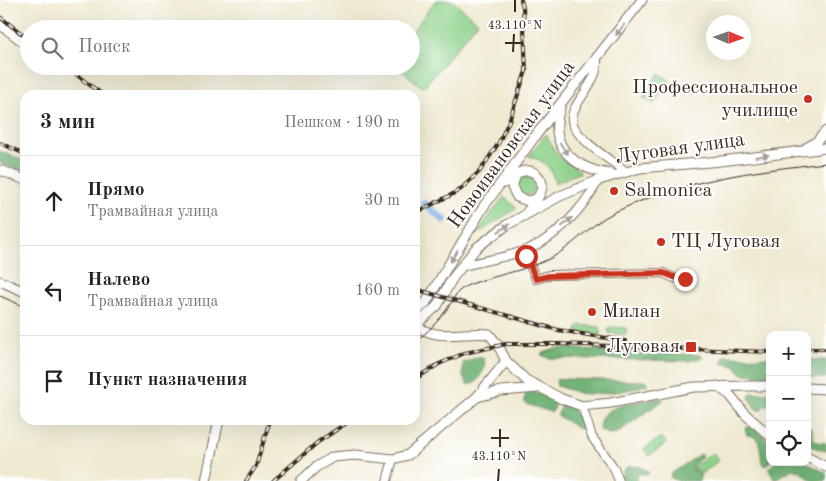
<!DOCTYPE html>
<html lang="ru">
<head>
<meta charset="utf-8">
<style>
	body { margin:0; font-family:"Old Standard TT",serif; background:#f2f2f2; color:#222 }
	.controls { position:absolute; right:15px; bottom:15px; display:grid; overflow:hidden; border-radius:10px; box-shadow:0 5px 20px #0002 }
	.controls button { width:45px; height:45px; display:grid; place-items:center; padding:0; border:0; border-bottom:1px solid #e0e0e0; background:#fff; color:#222; font:25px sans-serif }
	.compass { position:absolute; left:706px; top:15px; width:45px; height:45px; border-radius:50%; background:#fff; box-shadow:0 5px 20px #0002; rotate:92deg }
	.stop { position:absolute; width:15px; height:15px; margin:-11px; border:4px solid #c8321e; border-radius:50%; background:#fff }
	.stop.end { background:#c8321e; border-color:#fff; box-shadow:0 1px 5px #0008 }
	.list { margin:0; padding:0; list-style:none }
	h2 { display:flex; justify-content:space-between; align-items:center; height:65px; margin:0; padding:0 20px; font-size:21px }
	h2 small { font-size:16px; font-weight:400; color:#767676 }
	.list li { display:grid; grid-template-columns:32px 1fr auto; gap:15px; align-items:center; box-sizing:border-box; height:90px; padding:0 20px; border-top:1px solid #e0e0e0 }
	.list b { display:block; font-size:19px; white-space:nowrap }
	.list p { margin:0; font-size:16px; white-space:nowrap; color:#767676 }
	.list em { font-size:16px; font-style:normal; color:#767676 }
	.icon { flex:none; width:28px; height:28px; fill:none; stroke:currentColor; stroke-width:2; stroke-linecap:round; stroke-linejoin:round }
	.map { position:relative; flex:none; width:826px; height:481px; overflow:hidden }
	.search { position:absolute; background:#fff; box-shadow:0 5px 20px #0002; left:20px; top:20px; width:400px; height:55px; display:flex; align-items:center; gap:12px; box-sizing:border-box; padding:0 18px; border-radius:28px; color:#767676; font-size:19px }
	.panel { position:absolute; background:#fff; box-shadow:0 5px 20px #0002; left:20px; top:90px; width:400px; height:335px; border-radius:15px }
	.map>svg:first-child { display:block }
	.green { fill:#8ed28b; stroke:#647e54 }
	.forest { fill:#72b477; stroke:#566f4a }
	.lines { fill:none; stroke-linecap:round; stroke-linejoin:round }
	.canal { stroke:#7daee8; stroke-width:7 }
	.minor-casing { stroke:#7a6d5d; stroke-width:10 }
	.major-casing { stroke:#7a6d5d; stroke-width:11 }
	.minor { stroke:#fff; stroke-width:8 }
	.major { stroke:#fff; stroke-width:9 }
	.tram { stroke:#3b2a1e; stroke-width:1 }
	.rail-casing { stroke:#3b2a1e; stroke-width:4 }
	.rail { stroke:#fff; stroke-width:2; stroke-dasharray:5.5; stroke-linecap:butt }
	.oneway { fill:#a79f9a }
	.route { stroke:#c8321e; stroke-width:6 }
	.ticks { fill:none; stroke:#3b2a1e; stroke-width:2 }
	.poi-dot { fill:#c8321e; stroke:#fff; stroke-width:2 }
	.labels { text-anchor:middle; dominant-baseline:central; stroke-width:4; stroke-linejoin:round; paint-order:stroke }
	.poi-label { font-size:20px; fill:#3b2a1e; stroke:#fff; text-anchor:start }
	.street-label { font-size:20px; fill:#3b2a1e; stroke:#fff }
	.ticks-label { font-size:12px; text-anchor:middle; fill:#3b2a1e; stroke:#fff; stroke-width:4; stroke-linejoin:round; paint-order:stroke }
</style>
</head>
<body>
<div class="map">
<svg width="826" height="481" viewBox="0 0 826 481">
	<rect width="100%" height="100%" fill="#fff"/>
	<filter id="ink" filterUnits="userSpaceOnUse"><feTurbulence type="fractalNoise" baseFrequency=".02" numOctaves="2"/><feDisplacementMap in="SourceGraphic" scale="10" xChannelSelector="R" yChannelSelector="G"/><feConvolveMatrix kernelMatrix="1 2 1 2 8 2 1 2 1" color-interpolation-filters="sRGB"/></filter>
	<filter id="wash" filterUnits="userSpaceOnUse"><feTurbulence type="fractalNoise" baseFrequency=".0096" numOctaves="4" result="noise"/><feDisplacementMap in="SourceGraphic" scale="20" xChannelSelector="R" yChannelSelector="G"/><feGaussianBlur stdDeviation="1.12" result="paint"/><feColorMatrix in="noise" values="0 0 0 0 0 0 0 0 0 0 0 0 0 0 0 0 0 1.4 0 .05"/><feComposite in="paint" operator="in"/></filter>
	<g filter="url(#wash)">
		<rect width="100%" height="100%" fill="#efead1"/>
		<g class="green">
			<path d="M436 0H451L478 22 423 88 398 67 384 68 385 66H411V33Z"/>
			<path d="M659 73 670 81 654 104 643 97Z"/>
			<path d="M546 134 557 155 581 172 555 183C552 168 544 160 529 156Z"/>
			<circle cx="526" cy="186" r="9"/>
			<path d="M504 197 517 208 474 236Z"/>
			<path d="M580 325 600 327V335L598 336 578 332 577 328Z"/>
			<path d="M612 327 626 328V335L609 333 608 329Z"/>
			<path d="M661 437 666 443 649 456 644 449Z"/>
			<path d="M713 453 719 460 703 473 692 468Z"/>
		</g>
		<g class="forest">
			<path d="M0 151 25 161V173L0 163Z"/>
			<path d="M559 348 702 355 704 357 689 361 549 358 541 355 543 353Z"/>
			<path d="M726 356 770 358V376L742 374 739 371 736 366 723 364V358Z"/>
			<path d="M478 357 484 359 485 368 476 382 468 385 463 377V363Z"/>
			<rect x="807" y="360" width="19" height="18"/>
			<path d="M563 379 646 381 648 384C636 390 594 396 579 393 572 391 564 388 557 386L556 380Z"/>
			<path d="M534 392 557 401 553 411 551 412 526 404 524 400 526 393Z"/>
			<path d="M751 393H770V405L763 406 761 410H757L754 407 749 397Z"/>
			<path d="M661 398 663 399 662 401 617 433 610 434 601 431C591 404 644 402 661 398Z"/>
			<path d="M563 404 572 407 575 415 582 419 584 428 579 429 558 416V414Z"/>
			<path d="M807 426 812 429 814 440 819 443H826V451L807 445Z"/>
			<path d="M747 427H753L770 442V462L766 466 762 463C760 451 762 435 747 435L745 429Z"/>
			<path d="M700 454 702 456 701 458 690 468 701 474 699 481H678L670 477 671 474Z"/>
			<path d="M775 462H805L826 473V481H812L800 471 792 469 775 480 769 469Z"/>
			<path d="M630 466 641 467 648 471V474H637L636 481H624C622 474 622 468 630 466Z"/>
		</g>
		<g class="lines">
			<path class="canal" d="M424 203 444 220"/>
		</g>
	</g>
	<g filter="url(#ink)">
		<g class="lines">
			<defs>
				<g id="minor">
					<path d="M0 25 29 47"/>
					<path d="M597 59C598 72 592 81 585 92 580 100 572 109 572 119 572 137 613 162 627 172"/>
					<path d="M54 66 57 69H61"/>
					<path d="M524 251 536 279 549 275 663 273 674 278 685 279"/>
					<path d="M460 267C479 261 498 259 517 253 553 243 581 211 599 180"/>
					<path d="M582 406 592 437 614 468 619 481"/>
					<path d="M387 481 393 459"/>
				</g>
				<g id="major">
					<path d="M560 108C547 147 575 169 611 174"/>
					<path d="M806 148 816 142 826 131"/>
					<path d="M0 170 25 180"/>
					<path d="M516 175 512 187 517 197 528 201 538 198"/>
					<path d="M504 183C510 179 517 172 524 171 536 169 545 181 541 191 538 199 530 207 525 215"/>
					<path d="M0 281 25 292"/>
					<path d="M415 313 425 304 484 206 536 135 642 0"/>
					<path d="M416 325C435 342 465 331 489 334L498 345 506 361 526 380 562 399 582 406 611 403 694 387 748 386H770"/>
					<path d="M415 326 437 306 452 279 476 248 507 225 560 196 599 180 640 168 721 161 826 148"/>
					<path d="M717 386 730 395 745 414 770 436"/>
					<path d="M807 388 826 389"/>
					<path d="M477 397 501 391 538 388"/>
					<path d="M807 457 826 467"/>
					<path d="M206 481 219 420"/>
					<path d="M301 481 316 467 333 457 355 455 393 459 408 455 477 397 506 361"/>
				</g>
			</defs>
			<use href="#minor" class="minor-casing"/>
			<use href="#major" class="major-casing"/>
			<use href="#minor" class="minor"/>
			<use href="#major" class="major"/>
			<g class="tram">
				<path d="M0 296 25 307"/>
				<path d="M415 341C428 333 438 321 447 309 452 302 455 293 463 288 469 284 477 282 484 280 506 273 528 269 549 259 573 247 589 225 613 213 682 180 752 171 826 163"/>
			</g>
			<defs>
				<g id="rail">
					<path d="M0 17 29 39"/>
					<path d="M65 66 103 95"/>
					<path d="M0 143 25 154"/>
					<path d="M415 213 451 195 461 189 480 171 498 144 509 121 526 71 523 7 521 0"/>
					<path d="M415 289 558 330 625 341"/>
					<path d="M807 349H826"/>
					<path d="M415 379 439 364 465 353 506 344H558L770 352"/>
					<path d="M246 481 256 466 270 420"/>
					<path d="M273 481 318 442 351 420"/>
				</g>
			</defs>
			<use href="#rail" class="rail-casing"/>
			<use href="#rail" class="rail"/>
		</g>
		<defs><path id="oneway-solid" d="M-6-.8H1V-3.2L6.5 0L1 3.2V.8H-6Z" transform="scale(1.25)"/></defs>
		<g class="oneway">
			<use href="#oneway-solid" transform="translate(620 30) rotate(127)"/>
			<use href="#oneway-solid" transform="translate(564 149) rotate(54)"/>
			<use href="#oneway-solid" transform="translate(762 156) rotate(-8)"/>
			<use href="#oneway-solid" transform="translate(567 222) rotate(-41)"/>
			<use href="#oneway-solid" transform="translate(504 228) rotate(-33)"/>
			<use href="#oneway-solid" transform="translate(454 256) rotate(121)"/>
		</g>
	</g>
	<g class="lines" filter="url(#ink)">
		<path class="route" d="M526 256 536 279 549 276 663 273C672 275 674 279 685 279"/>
	</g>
	<path class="ticks" d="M515 12V0M505 43H522M513 52 514 34M491 438H509M500 447V429M498 481 499 469"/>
	<g class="poi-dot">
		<circle cx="808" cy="99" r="5"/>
		<circle cx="614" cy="191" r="5"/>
		<circle cx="661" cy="242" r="5"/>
		<circle cx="592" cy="312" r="5"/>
		<rect x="685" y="341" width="12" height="12" rx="2.5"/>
	</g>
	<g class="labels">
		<g class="poi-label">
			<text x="798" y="88" text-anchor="end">Профессиональное<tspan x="798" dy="23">училище</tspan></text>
			<text x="624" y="191">Salmonica</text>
			<text x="671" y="242">ТЦ Луговая</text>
			<text x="602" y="312">Милан</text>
			<text x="680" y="347" text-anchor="end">Луговая</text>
		</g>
		<g class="street-label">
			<text transform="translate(512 145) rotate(-54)">Новоивановская улица</text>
			<text transform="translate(680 149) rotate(-8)">Луговая улица</text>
		</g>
	</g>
	<g class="ticks-label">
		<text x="515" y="29">43.110°N</text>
		<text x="499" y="460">43.110°N</text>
	</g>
</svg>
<div class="controls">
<button>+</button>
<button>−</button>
<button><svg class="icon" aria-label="locate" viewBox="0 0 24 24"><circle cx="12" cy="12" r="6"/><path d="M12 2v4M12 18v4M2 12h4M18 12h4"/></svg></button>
</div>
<svg class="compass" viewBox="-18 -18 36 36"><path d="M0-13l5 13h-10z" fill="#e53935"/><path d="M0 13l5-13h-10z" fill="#767676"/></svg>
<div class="stop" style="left:526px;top:256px"></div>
<div class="stop end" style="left:685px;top:279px"></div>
<div class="search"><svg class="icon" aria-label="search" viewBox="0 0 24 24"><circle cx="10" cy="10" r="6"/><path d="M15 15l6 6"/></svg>Поиск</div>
<section class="panel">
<h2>3 мин<small>Пешком · 190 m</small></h2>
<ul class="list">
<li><svg class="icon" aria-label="ahead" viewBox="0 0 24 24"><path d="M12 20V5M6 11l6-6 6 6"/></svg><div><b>Прямо</b><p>Трамвайная улица</p></div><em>30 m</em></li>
<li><svg class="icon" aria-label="left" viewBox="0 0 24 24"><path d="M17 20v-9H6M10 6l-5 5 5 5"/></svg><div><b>Налево</b><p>Трамвайная улица</p></div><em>160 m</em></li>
<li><svg class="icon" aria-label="arrive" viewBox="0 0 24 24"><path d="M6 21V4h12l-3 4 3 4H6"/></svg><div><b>Пункт назначения</b></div></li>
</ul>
</section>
</div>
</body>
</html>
